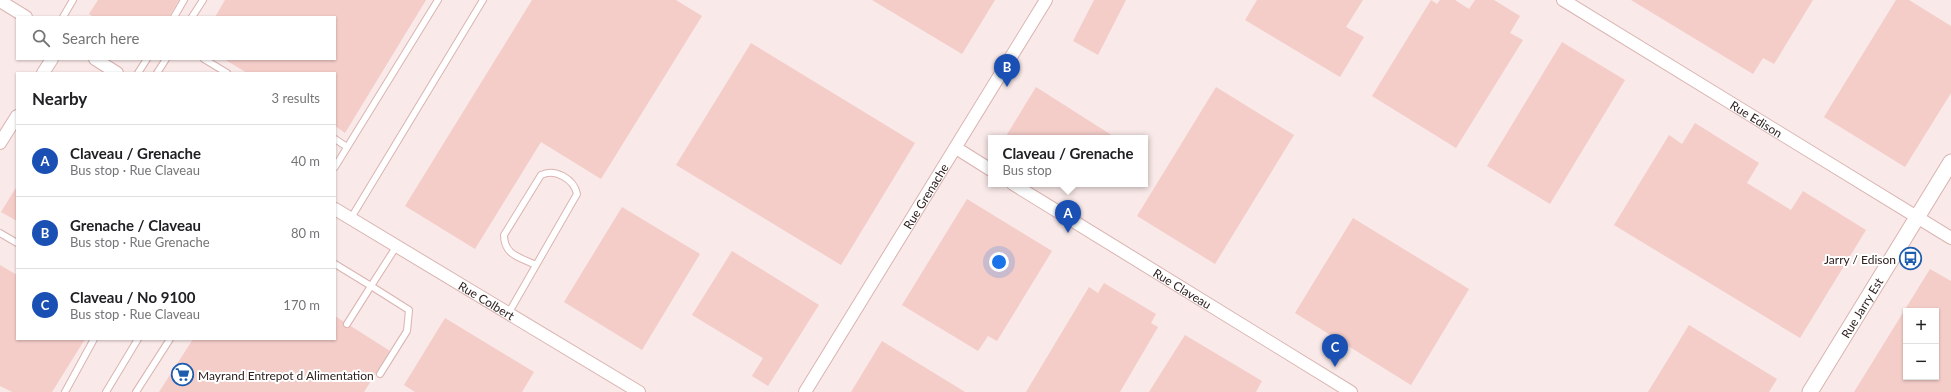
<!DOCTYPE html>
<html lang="en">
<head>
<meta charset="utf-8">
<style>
	body { margin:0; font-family:Lato,sans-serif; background:#f2f2f2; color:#202124 }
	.controls { position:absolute; right:12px; bottom:12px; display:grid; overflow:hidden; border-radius:0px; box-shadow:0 1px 3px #0004 }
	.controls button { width:36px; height:36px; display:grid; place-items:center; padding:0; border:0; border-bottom:1px solid #e0e0e0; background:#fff; color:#202124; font:20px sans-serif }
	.you { position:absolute; left:999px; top:262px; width:14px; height:14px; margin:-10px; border:3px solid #fff; border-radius:50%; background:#1a73e8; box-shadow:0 0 0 6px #1a73e833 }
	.badge { display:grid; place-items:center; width:26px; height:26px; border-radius:50%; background:#0b8043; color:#fff; font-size:13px; font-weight:700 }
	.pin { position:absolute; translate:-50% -33px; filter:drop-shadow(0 1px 2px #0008) }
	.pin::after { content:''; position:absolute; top:21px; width:14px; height:12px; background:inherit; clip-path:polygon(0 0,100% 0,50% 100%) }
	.popup { position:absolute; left:988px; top:135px; width:160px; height:52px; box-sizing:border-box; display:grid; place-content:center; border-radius:0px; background:#fff; filter:drop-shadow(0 1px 3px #0005); font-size:13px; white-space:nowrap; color:#757577 }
	.popup b { font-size:15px; color:#202124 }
	.popup::after { content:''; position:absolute; left:50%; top:100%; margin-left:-8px; border:8px solid transparent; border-top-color:#fff }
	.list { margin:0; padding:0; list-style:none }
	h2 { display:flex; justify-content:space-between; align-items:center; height:52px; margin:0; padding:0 16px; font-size:17px }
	h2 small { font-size:13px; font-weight:400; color:#757577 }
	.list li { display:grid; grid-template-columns:26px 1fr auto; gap:12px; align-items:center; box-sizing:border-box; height:72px; padding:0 16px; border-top:1px solid #e0e0e0 }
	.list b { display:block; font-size:15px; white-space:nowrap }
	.list p { margin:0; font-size:13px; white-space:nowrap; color:#757577 }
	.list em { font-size:13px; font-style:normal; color:#757577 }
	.icon { flex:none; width:22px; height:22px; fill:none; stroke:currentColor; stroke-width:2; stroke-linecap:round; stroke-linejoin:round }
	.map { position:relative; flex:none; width:1951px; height:392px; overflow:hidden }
	.search { position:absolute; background:#fff; box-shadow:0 1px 3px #0004; left:16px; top:16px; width:320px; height:44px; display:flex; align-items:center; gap:10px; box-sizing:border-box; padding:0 14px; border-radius:0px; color:#757577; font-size:15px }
	.panel { position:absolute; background:#fff; box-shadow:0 1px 3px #0004; left:16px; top:72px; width:320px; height:268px; border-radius:0px }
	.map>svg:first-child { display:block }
	.building { fill:#f4cdc9; fill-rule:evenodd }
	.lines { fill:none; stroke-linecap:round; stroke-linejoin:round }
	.service-casing { stroke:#dab4b1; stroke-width:8 }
	.minor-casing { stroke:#dab4b1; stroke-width:14 }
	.tertiary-casing { stroke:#dab4b1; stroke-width:17 }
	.service { stroke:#fff; stroke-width:6 }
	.minor { stroke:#fff; stroke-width:12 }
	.tertiary { stroke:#fff; stroke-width:15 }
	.labels { text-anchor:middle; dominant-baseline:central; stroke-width:4; stroke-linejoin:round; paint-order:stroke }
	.street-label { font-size:12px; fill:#2f2120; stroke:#fff }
	.poi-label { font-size:12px; fill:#2f2120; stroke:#fff; text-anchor:end }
</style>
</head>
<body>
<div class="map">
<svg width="1951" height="392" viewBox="0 0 1951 392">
	<rect width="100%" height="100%" fill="#f9e9e8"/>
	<g class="building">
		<path d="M98 0H179L169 17H94L89 14Z"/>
		<path d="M225 0H426L345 133 335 126V73H247L224 59H335V17H215Z"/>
		<path d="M532 0H676L702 16 601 179 541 142 475 249 405 206Z"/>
		<path d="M872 0H995L962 54Z"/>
		<path d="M1094 0H1126L1098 55 1073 41Z"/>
		<path d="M1257 0H1363L1346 27 1364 37 1340 77 1245 20Z"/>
		<path d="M1431 0 1437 4 1440 0H1455L1469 9 1475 0H1494L1520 16 1510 33 1523 40 1456 148 1372 96Z"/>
		<path d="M1631 0H1813L1774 64 1763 58 1753 74Z"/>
		<path d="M1896 0H1909L1951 26V93L1905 167 1824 117Z"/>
		<path d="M1562 42 1625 80 1550 204 1487 166Z"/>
		<path d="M751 43 915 143 841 265 676 165Z"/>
		<path d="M1036 87 1113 136 1112 138H1008L1006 136Z"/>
		<path d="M1216 87 1294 135 1215 264 1137 216Z"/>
		<path d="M1695 123 1759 163 1747 183 1791 210 1803 191 1866 230 1800 338 1614 225 1669 135 1682 144Z"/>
		<path d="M17 186V221L1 212Z"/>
		<path d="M967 199 1052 251 997 341 988 336 978 351 902 305Z"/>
		<path d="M622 207 700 254 642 350 564 302Z"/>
		<path d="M1353 218 1469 289 1411 385 1295 313Z"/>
		<path d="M732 251 819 305 768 386 752 376 763 358 692 315Z"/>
		<path d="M0 265 17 275V339H85L52 392H12L0 386Z"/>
		<path d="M1930 269 1951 281V392H1854ZM1906 311H1936V377H1906Z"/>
		<path d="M1104 283 1156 314 1151 323 1158 327 1120 392H1026L1089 287 1098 293Z"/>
		<path d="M335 316 390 351 364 392H159L193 339H335Z"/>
		<path d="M445 318 534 372 522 392H415L404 385Z"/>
		<path d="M1689 325 1777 379 1769 392H1648Z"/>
		<path d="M1185 335 1262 381 1256 392H1149Z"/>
		<path d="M882 341 965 392H851Z"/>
	</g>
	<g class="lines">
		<defs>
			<g id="service">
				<path d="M63 17 73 0"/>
				<path d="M174 17 184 0"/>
				<path d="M192 17 203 0"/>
				<path d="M204 59 227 73"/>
				<path d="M138 73 147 59"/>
				<path d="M157 73 166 59"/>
				<path d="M335 139 347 147"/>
				<path d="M335 167 438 0"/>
				<path d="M351 218 483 0"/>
				<path d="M0 233 17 243"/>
				<path d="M335 264 371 286 396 247"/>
				<path d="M508 314 577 194C574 179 555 168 541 175L504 235C504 255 519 257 536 265"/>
				<path d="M347 324 371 286 409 310 407 331 380 374"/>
				<path d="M65 392 94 339"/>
				<path d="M106 392 138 339"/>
				<path d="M136 392 170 339"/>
			</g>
			<g id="minor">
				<path id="s1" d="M1563 0 1951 238"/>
				<path d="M0 1 26 17"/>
				<path d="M95 59 117 73"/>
				<path d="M43 73 52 59"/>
				<path d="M0 143 17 116"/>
				<path d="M956 148 991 170"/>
				<path id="s2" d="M1013 184 1351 392"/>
				<path id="s3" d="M335 209 639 392"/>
				<path id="s4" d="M805 392 1046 0"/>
			</g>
			<g id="tertiary">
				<path id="s5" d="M1810 392 1951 162"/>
			</g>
		</defs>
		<use href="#service" class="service-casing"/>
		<use href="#minor" class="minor-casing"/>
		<use href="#tertiary" class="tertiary-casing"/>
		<use href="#service" class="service"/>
		<use href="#minor" class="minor"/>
		<use href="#tertiary" class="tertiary"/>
	</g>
	<defs>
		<symbol id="bus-ring" viewBox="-11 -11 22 22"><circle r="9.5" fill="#fff" stroke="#1e5cad" stroke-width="1.5"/><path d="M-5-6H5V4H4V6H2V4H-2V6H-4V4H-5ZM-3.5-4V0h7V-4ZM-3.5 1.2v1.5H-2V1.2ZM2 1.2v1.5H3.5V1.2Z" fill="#1e5cad"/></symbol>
		<symbol id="supermarket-ring" viewBox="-11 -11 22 22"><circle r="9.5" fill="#fff" stroke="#1e5cad" stroke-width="1.5"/><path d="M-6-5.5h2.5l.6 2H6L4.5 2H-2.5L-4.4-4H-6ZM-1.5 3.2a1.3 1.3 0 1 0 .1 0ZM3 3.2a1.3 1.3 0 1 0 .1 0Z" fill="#1e5cad"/></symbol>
	</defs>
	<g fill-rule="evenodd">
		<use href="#bus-ring" x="1898" y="246" width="25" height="25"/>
		<use href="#supermarket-ring" x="170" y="362" width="25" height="25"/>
	</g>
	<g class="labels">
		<g class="street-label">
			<text stroke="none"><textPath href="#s1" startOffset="227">Rue Edison</textPath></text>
			<text stroke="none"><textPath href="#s4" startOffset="230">Rue Grenache</textPath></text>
			<text stroke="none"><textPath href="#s2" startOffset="199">Rue Claveau</textPath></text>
			<text stroke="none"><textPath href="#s3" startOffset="177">Rue Colbert</textPath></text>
			<text stroke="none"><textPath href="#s5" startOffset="99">Rue Jarry Est</textPath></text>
		</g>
		<g class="poi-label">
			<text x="1896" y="259">Jarry / Edison</text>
			<text x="198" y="375" text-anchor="start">Mayrand Entrepot d Alimentation</text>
		</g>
	</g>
</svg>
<div class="controls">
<button>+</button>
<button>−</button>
</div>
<div class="you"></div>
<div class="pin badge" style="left:1068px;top:233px;background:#1a4fb4">A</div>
<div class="popup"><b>Claveau / Grenache</b>Bus stop</div>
<div class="pin badge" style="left:1007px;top:87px;background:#1a4fb4">B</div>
<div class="pin badge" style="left:1335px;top:367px;background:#1a4fb4">C</div>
<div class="search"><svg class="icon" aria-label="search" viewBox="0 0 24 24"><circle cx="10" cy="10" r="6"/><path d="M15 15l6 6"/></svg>Search here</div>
<section class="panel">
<h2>Nearby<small>3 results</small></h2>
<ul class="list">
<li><span class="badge" style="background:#1a4fb4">A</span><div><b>Claveau / Grenache</b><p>Bus stop · Rue Claveau</p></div><em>40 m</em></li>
<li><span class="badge" style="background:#1a4fb4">B</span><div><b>Grenache / Claveau</b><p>Bus stop · Rue Grenache</p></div><em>80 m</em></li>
<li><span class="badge" style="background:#1a4fb4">C</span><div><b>Claveau / No 9100</b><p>Bus stop · Rue Claveau</p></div><em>170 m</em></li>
</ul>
</section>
</div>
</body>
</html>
